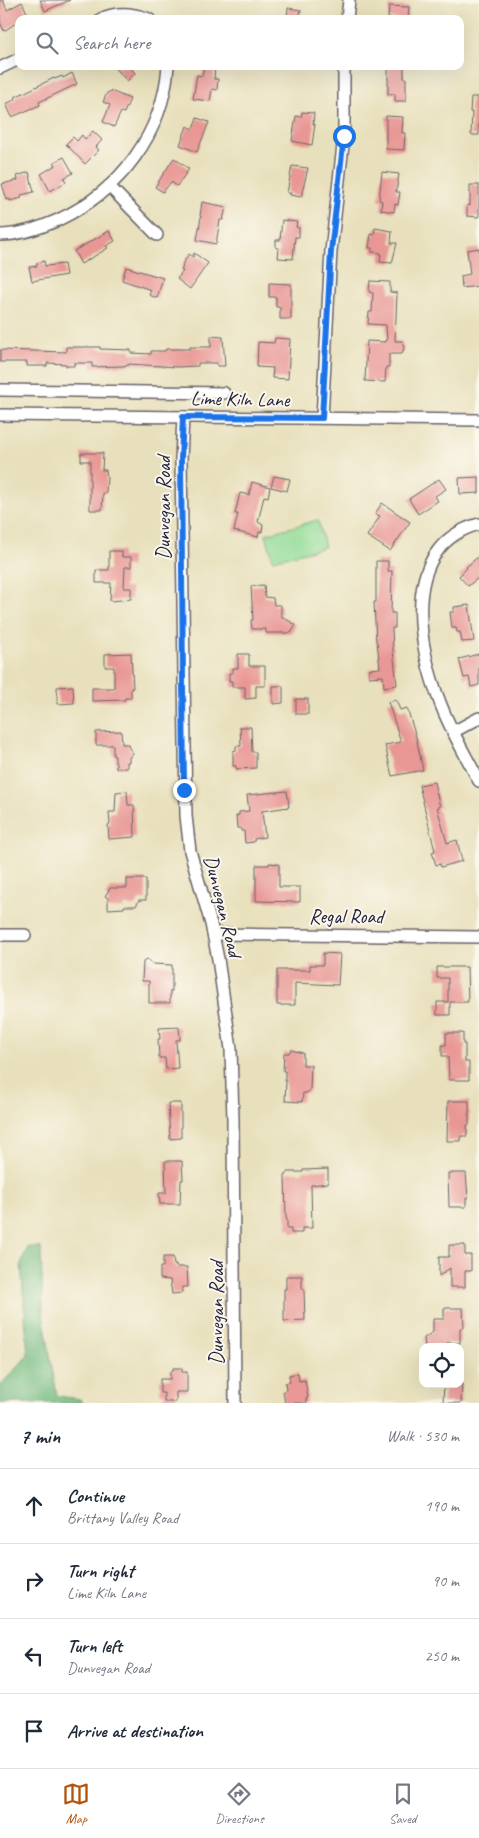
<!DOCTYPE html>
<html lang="en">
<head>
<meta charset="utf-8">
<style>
	body { margin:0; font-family:Caveat,sans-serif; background:#f2f2f3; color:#1f2937 }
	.controls { position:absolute; right:15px; bottom:15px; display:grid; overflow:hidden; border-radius:10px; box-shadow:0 5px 20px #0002 }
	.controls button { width:45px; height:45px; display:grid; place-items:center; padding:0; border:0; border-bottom:1px solid #e0e1e3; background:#fff; color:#1f2937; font:25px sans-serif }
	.stop { position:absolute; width:15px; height:15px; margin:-11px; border:4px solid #1a73e8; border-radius:50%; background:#fff }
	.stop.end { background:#1a73e8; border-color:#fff; box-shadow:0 1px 5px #0008 }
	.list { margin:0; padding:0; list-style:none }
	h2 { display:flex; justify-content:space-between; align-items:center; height:65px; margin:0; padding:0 20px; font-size:21px }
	h2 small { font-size:16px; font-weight:400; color:#747a83 }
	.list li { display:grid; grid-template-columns:32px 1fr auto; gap:15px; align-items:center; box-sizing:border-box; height:75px; padding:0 20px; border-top:1px solid #e0e1e3 }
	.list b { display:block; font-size:19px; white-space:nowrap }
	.list p { margin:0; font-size:16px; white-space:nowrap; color:#747a83 }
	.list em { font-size:16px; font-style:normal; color:#747a83 }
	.icon { flex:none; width:28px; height:28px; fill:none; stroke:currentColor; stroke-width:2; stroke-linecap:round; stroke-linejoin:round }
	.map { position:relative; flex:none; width:479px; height:1403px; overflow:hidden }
	.search { position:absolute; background:#fff; box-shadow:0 5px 20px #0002; left:15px; right:15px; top:15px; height:55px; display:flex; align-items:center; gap:12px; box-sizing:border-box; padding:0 18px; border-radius:10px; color:#747a83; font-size:19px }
	.sheet { height:365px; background:#fff }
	nav { display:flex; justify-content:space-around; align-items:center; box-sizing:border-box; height:70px; border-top:1px solid #e0e1e3; background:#fff; font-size:14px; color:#747a83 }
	nav a { display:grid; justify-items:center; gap:2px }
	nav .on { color:#b45309 }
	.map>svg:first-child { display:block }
	.green { fill:#92dc97; stroke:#5a7f69 }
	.forest { fill:#75bc80; stroke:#4c6f5e }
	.building { fill:#e99794 }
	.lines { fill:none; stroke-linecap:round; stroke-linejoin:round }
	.minor-casing { stroke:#676468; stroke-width:14 }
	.minor { stroke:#fff; stroke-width:11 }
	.route { stroke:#1a73e8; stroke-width:6 }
	.labels { text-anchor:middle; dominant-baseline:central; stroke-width:4; stroke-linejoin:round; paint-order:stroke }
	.street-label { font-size:20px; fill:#22223b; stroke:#fbf7ec }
</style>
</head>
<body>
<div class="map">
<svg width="479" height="1403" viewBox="0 0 479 1403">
	<rect width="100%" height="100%" fill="#fbf7ec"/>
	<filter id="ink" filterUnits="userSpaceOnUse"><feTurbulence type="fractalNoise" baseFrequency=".02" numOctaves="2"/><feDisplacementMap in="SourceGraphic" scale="10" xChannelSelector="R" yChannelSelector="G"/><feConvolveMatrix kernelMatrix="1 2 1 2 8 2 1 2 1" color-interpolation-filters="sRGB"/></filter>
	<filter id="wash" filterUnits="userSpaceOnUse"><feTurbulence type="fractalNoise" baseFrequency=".0096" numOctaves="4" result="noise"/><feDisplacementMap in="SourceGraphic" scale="20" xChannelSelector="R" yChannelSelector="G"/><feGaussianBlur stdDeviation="1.12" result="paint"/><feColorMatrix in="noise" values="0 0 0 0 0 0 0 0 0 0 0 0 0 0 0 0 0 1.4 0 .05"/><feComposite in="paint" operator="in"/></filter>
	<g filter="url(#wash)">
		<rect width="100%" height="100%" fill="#e8e0bc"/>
		<path class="green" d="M318 520 325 547 273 560 266 534Z"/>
		<path class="forest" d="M28 1247 41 1248 43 1313 57 1396 80 1399 82 1403H0V1386L28 1355 21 1264Z"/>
		<g id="blocks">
			<g class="building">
				<path d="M0 0H3L7 10 22 2 30 19H19V21L4 31 0 22Z"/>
				<path d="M40 0H70L45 11Z"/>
				<path d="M389 6 409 7 408 19 388 18Z"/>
				<path d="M288 8 301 10 299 19H287Z"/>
				<path d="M114 66H129L135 73 127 81Z"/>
				<path d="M204 66H215L214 79H218L217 90 212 89 210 101 193 99 197 75 202 76Z"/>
				<path d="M388 66H404V78H406V101H395V94H388Z"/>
				<path d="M72 73 77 84 39 102 40 105 12 117 6 104 16 99 15 97 54 78 55 79 62 76 63 78Z"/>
				<path d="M111 91 130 99 124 113 121 112 114 127 103 122 110 105 103 102 107 93Z"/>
				<path d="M471 97H479V135H471L472 112H470Z"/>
				<path d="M302 112 314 113 313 124H315L312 145 292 141 296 116 301 117Z"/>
				<path d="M386 116 403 117 402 133H405L404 150 386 149Z"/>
				<path d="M197 118 209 122 197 152 180 145 187 126 193 129Z"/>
				<path d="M93 131 102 140 96 147 99 150 85 164 66 144 73 137 77 141 82 135 85 139Z"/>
				<path d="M64 157 73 173 64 178 66 182 50 191 41 174 56 165 54 162Z"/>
				<path d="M174 158 189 169 177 186 171 182 163 192 155 187Z"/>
				<path d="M292 166 308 168 301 197 290 195 291 193H287Z"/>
				<path d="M29 172 34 192 21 195 22 198 10 201V199L7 200 2 184 18 180 17 176Z"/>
				<path d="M382 172 399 174 396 192H400L398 205 395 204 394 212 381 210 382 201 379 200Z"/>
				<path d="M470 185H479V217L467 216V205L470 206Z"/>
				<path d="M202 202 226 207 223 220H220L216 244 197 240 201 217 200 216Z"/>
				<path d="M282 220 297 222 296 227 299 228V237H295L293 259 278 258 279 248H276V240H280Z"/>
				<path d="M375 228 392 231 391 243H397L392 263 380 262 381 253 372 252V248H369L371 234 374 235Z"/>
				<path d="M109 231 115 241 106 246 108 248 81 264 74 251Z"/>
				<path d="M479 248V286L462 288 461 276 470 274 467 250Z"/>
				<path d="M194 253 208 263 190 289 177 279 183 271 181 270 183 267 182 265 189 254 193 257Z"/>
				<path d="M44 261 45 266 64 264 66 275 32 281 29 267 37 266V263Z"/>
				<path d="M126 267 163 278 157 298 149 295 151 290 122 280Z"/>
				<path d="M370 281 390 282V292L397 293 395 341H402L404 348 402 354H389V367H386L385 382 365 381 367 341 385 342V340L387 341 386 325 368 324 369 312H372L373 293 369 292Z"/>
				<path d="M269 283 291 284V319H280V307H276V297H269Z"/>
				<path d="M211 336 223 337 225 366H217V363H198V366L177 367 129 364V365L122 366 92 367V363H74V366H66V364L47 363V366H27V362H0V350L66 352V347H100V349L131 350V353L151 354V351H165L166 349H190V347H211Z"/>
				<path d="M275 338 290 339 288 379 272 378 273 368 257 367 258 342 274 343Z"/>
				<path d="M81 453H103L102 470H106L107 477 106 493H103L102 510H90V461H81Z"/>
				<path d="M274 476 290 479 287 491 271 487Z"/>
				<path d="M479 477V493L460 494 459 478Z"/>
				<path d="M439 479 446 489 435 496 438 501 418 514 409 499Z"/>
				<path d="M252 482 270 487 268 497 264 496 258 522 263 525 262 532H259L258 537 234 531 238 514H235L240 493 249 495Z"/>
				<path d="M382 503 410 522 390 551 367 536 380 516 375 514Z"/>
				<path d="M109 551H122V557H131V567H125L124 588H131V599L110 601 111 583H96V570H109Z"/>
				<path d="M479 556V577L468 586 459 576 467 568 466 567Z"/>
				<path d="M376 561H388V571H392L391 613H395V628H392L393 650 397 685 384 687 383 676 369 677V669L380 668 377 642H376L374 602H376Z"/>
				<path d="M264 585 265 597 273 598 274 605H281V616L296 625 291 633H266V629H252L251 620H253L251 586Z"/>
				<path d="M469 605 474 641 462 642 460 632H457L456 628H452L450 612H454V607Z"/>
				<path d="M131 653 133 688H131V698H125V700L92 701V688H114V667H105V654Z"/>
				<path d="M238 654H249V666H265V686H256V698L245 699V687H232V681H229V673H233V668H238Z"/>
				<path d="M479 654V685L471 687 469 677 464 678 459 659Z"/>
				<path d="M73 686 74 703 58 704 57 687Z"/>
				<path d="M273 686H283V703L273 704Z"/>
				<rect x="296" y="699" width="12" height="15"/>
				<path d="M396 700 400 710 407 708 416 737 423 770 392 776 385 745 401 742 388 702Z"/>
				<path d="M240 727H251L252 752H256V768L236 769V766H233V751L236 750V746H241Z"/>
				<path d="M121 731 122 744H128L129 748 133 753 129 758V762H127V768H116V762H115V756H113V745H96V732Z"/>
				<path d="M434 782 440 807H437L447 843 457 840 462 861 441 867 440 864 436 865 432 852 435 851 419 785Z"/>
				<path d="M127 791 128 805H134L135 837 109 839 108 825 110 824 109 812H115L116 792Z"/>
				<path d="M287 791 289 807 262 811 265 837 254 839V842L245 843 244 831H241V828H237L236 816 239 815V812L249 811 247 795Z"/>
				<path d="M269 863 279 864V887H300V902L256 901V865H269Z"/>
				<path d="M127 879H146V900H139L136 906H124V908L108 909V898L105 896 110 888H127Z"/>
				<path d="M323 953 340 954 338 985 295 983V1005H277V970H310V965H323Z"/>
				<path d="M147 959 153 964 172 965V991H170V1003H149V981H142L143 962Z"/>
				<path d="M437 967H467L468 1002H450V1015H437V1002H448V978H437Z"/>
				<path d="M179 1027 180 1040H176L178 1068 166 1069 165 1058H159L158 1039H160L159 1028Z"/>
				<path d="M446 1033H463V1044H465V1062H469V1080H449L448 1056H442V1045H446Z"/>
				<path d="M291 1050 303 1053V1065H311L310 1090 307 1093H303L302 1102 285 1101 286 1081H285V1071H283L284 1053H289Z"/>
				<path d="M448 1101H469V1125H467V1136H461V1141H447Z"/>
				<path d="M168 1103H181V1138L170 1139Z"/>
				<path d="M165 1161H182L183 1180H181L180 1204H160L159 1193H166Z"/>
				<path d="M328 1169V1183L311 1185 312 1228H302V1233H291V1229H287V1219H286L285 1175H287V1172H303V1170Z"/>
				<path d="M448 1173H466L468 1198H466V1207H449Z"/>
				<path d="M449 1245H465V1255H471V1271H465V1287H450V1268L439 1276V1257H449Z"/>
				<path d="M163 1257H173L174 1265H176V1267H187L188 1287H182V1293L172 1294 170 1280 160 1279V1267H163Z"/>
				<path d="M286 1276H302V1289H304L305 1320 284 1321V1289H286Z"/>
				<path d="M444 1308H463L464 1328H460V1343H447V1347H425L424 1338 433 1332V1319H444Z"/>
				<path d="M173 1368H182V1372H187V1392H176V1402H164V1393H160V1379H170V1371H173Z"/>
				<path d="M298 1373 299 1381 305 1380 308 1398H306L307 1403H285L283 1391 286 1390 285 1383 290 1382 289 1375Z"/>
				<path d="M444 1384H462L461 1403H443Z"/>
			</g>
		</g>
	</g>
	<g filter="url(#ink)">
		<use href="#blocks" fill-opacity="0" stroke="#676468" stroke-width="1"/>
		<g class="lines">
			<defs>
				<g id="minor">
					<path d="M101 19C117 11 133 13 149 19"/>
					<path d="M347 19 349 0"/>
					<path d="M0 68 19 59"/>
					<path d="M109 186 157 235"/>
					<path d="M0 235C20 235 40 228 58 220 120 191 163 134 168 66"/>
					<path d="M0 390 224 393"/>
					<path d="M0 415 479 420"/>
					<path d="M183 417 181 459 186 816 190 851 211 924 218 959 231 1049 233 1120 235 1403"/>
					<path d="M322 418 331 251 344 136V66"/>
					<path d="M479 524C399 546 417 646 441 705 451 731 466 756 479 781"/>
					<path d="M453 732 479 718"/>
					<path d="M213 934 479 937"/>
					<path d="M0 935H25"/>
				</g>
			</defs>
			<use href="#minor" class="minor-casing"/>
			<use href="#minor" class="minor"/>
		</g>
	</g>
	<g class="lines" filter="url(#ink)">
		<path class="route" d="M184 790 181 459 183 417 322 418 331 251 344 136"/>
	</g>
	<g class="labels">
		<g class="street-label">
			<text transform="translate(240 399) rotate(1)">Lime Kiln Lane</text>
			<text transform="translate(163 508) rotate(-90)">Dunvegan Road</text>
			<text transform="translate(223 906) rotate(76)">Dunvegan Road</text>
			<text x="346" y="916">Regal Road</text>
			<text transform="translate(216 1313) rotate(-90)">Dunvegan Road</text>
		</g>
	</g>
</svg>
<div class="controls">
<button><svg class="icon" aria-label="locate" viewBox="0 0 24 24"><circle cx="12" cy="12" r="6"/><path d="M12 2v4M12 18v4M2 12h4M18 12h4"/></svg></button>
</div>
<div class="stop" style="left:344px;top:136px"></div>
<div class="stop end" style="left:184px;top:790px"></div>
<div class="search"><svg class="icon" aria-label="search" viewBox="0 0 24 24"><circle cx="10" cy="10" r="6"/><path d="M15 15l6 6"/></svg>Search here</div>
</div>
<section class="sheet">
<h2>7 min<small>Walk · 530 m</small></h2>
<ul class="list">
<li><svg class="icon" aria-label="ahead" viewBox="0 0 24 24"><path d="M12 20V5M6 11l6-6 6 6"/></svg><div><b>Continue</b><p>Brittany Valley Road</p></div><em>190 m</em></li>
<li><svg class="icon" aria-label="right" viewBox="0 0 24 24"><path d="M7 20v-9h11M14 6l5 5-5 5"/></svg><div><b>Turn right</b><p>Lime Kiln Lane</p></div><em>90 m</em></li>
<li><svg class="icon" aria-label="left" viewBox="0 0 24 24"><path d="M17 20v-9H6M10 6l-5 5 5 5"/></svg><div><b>Turn left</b><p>Dunvegan Road</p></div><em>250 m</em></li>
<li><svg class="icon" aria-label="arrive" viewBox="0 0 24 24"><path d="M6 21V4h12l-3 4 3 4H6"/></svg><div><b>Arrive at destination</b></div></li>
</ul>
</section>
<nav>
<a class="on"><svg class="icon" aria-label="map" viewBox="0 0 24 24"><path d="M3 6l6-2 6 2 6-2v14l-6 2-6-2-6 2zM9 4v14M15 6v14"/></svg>Map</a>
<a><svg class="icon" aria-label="directions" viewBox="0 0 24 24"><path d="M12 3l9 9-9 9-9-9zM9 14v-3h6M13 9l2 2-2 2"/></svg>Directions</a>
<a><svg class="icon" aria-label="saved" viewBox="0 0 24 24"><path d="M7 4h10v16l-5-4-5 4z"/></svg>Saved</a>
</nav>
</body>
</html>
